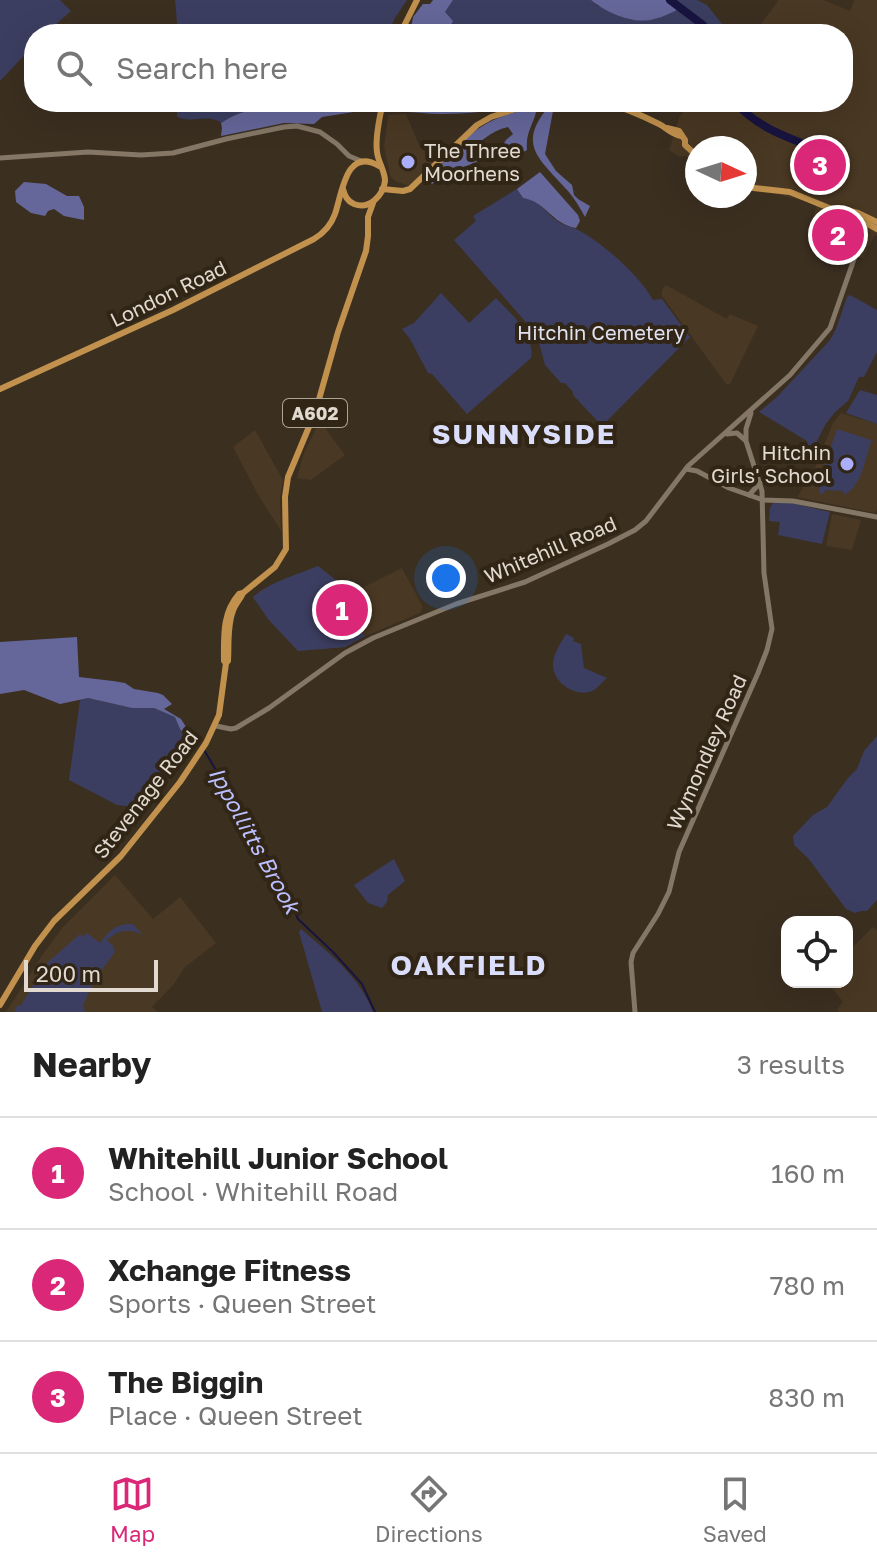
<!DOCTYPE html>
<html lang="en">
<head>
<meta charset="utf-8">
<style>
	body { margin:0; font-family:"Golos Text",sans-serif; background:#f2f2f2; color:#222 }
	.controls { position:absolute; right:24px; bottom:24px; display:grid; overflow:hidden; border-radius:16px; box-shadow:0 8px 32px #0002 }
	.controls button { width:72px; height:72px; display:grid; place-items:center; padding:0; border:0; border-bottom:2px solid #e0e0e0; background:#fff; color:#222; font:40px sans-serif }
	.compass { position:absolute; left:685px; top:136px; width:72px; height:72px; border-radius:50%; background:#fff; box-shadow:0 8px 32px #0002; rotate:94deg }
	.scale { position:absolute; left:24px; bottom:20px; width:134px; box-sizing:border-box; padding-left:8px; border:4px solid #e2dad0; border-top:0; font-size:22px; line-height:28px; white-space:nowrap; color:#e2dad0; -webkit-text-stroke:6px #312516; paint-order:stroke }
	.you { position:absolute; left:446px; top:578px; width:28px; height:28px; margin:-20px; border:6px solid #fff; border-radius:50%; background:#1a73e8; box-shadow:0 0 0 12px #1a73e833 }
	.badge { display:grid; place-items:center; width:52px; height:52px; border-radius:50%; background:#db2777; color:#fff; font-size:26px; font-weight:700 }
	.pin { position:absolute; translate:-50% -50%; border:4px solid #fff; box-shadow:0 2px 8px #0006 }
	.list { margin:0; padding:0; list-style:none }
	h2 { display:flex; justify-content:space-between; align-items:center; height:104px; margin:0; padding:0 32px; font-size:34px }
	h2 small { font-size:26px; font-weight:400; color:#767676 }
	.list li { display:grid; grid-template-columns:52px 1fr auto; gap:24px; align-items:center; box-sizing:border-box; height:112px; padding:0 32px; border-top:2px solid #e0e0e0 }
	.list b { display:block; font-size:30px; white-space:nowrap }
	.list p { margin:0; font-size:26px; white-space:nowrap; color:#767676 }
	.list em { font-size:26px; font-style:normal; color:#767676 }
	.icon { flex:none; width:44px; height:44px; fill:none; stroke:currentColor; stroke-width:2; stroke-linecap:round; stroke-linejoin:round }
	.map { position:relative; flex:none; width:877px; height:1012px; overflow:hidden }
	.search { position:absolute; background:#fff; box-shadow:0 8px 32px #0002; left:24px; right:24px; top:24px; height:88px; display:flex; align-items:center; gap:20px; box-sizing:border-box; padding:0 28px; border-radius:32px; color:#767676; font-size:30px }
	.sheet { height:440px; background:#fff }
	nav { display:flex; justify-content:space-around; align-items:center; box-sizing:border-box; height:112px; border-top:2px solid #e0e0e0; background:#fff; font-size:22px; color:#767676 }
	nav a { display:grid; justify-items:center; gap:4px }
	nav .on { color:#db2777 }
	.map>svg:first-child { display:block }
	.built { fill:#493823 }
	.green { fill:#3c3e61 }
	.forest { fill:#65679a }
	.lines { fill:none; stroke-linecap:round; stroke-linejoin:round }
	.stream { stroke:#181440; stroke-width:2 }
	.river { stroke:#181440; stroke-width:8 }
	.minor { stroke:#857766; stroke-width:5 }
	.major { stroke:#c1914d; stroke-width:6 }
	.poi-dot { fill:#abaffb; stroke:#312516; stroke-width:3 }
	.labels { text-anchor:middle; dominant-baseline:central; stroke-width:8; stroke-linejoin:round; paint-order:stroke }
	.shield { fill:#312516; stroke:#ada498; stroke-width:2 }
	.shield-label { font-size:18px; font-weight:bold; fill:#e2dad0 }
	.poi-label { font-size:20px; fill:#e2dad0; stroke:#312516; text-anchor:start }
	.street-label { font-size:20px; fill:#e2dad0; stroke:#312516 }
	.park-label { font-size:20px; fill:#e0e1f1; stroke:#312516 }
	.water-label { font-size:22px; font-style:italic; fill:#bbbffe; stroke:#312516 }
	.district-label { font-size:28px; font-weight:bold; letter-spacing:2px; fill:#dbdefb; stroke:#312516 }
</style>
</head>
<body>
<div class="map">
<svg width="877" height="1012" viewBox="0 0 877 1012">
	<rect width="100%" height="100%" fill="#3b2f20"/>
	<g class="built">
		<path d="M779 0H823L850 11 854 0H877V236L875 235 863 258 850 256 832 248 811 224 817 204 781 195 745 190V148H697V164L685 156 680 157 669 150 679 118 691 102H843V34H753Z"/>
		<path d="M406 114 420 147 435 162 409 186 395 181 390 175 384 147 388 115Z"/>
		<path d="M666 285 727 319 730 314 758 326 730 384 727 385 662 296V290Z"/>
		<path d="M841 413 877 424V509L875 513 797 497 812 475 833 423Z"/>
		<path d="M320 421 345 455 311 480 297 478 304 453Z"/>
		<path d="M255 430 283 480 280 498 281 531 257 493 233 447Z"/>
		<path d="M832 514 861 520 852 550 826 546Z"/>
		<path d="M318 566 352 593 402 568 423 607 420 613 365 636 345 647 298 651 268 619 253 597 260 591 270 586Z"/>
		<path d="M115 875 153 919 180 897 216 943 184 968 174 984 152 1007 158 1012H6L43 954 63 927Z"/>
		<path d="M873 927 877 930V1012H839L837 1009 843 1002 827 982H847V953Z"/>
	</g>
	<g class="green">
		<path d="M0 0H60L71 11 45 34H34V45L0 81Z"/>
		<path d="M175 0H407L395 18 387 34H178Z"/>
		<path d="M453 0H591L598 6 668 14 679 9 682 5 676 0H697L707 5 730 34H446L445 12Z"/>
		<path d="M177 102H312C301 104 290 107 279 108 253 111 244 108 221 123 208 113 194 124 177 117Z"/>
		<path d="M517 189 523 198C544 202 543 212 559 222 564 226 571 226 576 229 601 241 640 276 653 300L662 299 690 337 602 426 573 395V392L565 383H561L545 365 537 335 454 240 476 221 473 216Z"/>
		<path d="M441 293 469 323 496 298C511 314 535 334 531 358L467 414 432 374 428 373 410 339 402 329 414 323Z"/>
		<path d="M850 295 877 310V352L864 377H859L848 401 835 412 825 425 812 451 805 448 807 441 759 412 777 397 830 340 836 329 847 297Z"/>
		<path d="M860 390 877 395V424L846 413Z"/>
		<path d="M837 429 871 440V442C865 460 861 487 844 495L843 491 826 490 823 494 820 493 818 484Z"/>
		<path d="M773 503H791L830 512 822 544 778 535 780 522 769 521 770 508Z"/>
		<path d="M318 566 347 589 342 595 358 618 355 624 365 636 345 647 298 651 268 619 253 597C270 582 296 575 318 566Z"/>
		<path d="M566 634 574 638 573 641 581 644 584 668 607 678C602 682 597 689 592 691 575 698 553 682 553 665 553 654 561 643 566 634Z"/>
		<path d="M88 698 132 708H154L176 717 180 729 192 744 136 807 117 805 69 780 80 700Z"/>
		<path d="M877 736V900L867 911H861L855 913 846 909 808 858 794 845 793 836 813 815 827 807 848 778 857 769 864 751Z"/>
		<path d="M394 859 405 881 388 895 387 902 382 908 368 903 354 885Z"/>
		<path d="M129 924H133L143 935C129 928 119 930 107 940L113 946 115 952 94 981 83 1005 85 1012H14L17 1006 21 1005 48 962 80 934 83 937 87 933 100 943C108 933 113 925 129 924Z"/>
		<path d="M301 929C328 952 360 977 373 1012H322L299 932Z"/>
	</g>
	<g class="forest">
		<path d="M433 0H453L445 12 453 21 446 34H410L413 17 423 4H430Z"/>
		<path d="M591 0H668L679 9C671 13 663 17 654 19 634 25 607 13 591 0Z"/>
		<path d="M312 102H380L379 108 322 117 314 124 284 123 221 136 222 128 221 123C244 108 253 111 279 108 290 107 301 104 312 102Z"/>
		<path d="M386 102H480L479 106C497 108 510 102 528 102 499 112 473 113 442 114 423 114 405 110 386 112Z"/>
		<path d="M553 102H560L553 111 545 154 556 171 572 185 574 195 578 199 590 206 585 217C580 208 575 199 568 191 539 158 514 144 553 102Z"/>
		<path d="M537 106C536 122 525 130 527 150L521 153 512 143 498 153 506 140 513 134 508 127C490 131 480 143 466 152L479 159 488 157 464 167 440 182 430 184 428 178C444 161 459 142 478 129 494 117 518 111 537 106Z"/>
		<path d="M540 172 578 215 580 221 576 228C550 223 547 202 523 198L517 189Z"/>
		<path d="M24 182 46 184 67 196H79L84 207V220L64 216 54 209 48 211 45 216 31 213 16 202 15 191Z"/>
		<path d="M77 637 79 677 113 681 125 683 134 689 158 693 163 695 172 704 164 709 181 719 193 738 197 735 201 738 192 744 180 729 175 717 154 708H132L88 698 60 704 24 690 0 694V642Z"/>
	</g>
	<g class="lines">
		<path class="stream" d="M204 750 279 876 298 919 333 952 362 984 375 1012"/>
		<g class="river">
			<path d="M670 0 703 25 709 34"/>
			<path d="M735 102C760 131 796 140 830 154"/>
		</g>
		<g class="minor">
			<path d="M0 158 88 152 141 155 173 153 226 139 284 127 297 126 320 132 337 144 349 156 361 161"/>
			<path d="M727 434 737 433 745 440"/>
			<path d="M686 469 697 471 729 488 763 500 793 501 877 517"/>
			<path d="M749 495 760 483"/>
			<path d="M216 726 231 729 236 728 269 708 345 653 373 638 456 604 525 582 608 544 635 530 646 521 688 466 790 375 830 328 867 222"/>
			<path d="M635 1012 631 962 633 953 658 914 669 892 679 852 758 673 767 650 772 629 764 573 762 491 746 441V429L751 413"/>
		</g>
		<g class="major">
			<path d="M400 34 417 0"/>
			<path d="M604 102C622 107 641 115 659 124 667 128 671 134 681 136"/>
			<path d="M667 128 679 131 685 140V145L697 156"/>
			<path d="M745 187 790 192 866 223 877 229"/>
			<path d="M343 189C345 196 347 201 354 204 369 210 383 196 385 181 385 171 378 162 377 152 375 139 380 115 383 102"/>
			<path d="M382 189 403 191 410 189 477 125 491 117 537 102"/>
			<path d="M842 209 858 213 877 222"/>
			<path d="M0 389 173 310 314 239C324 233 331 225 335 214 342 194 346 146 379 166"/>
			<path d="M226 663 224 661C224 637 222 613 239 594L243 593 275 567 286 549 285 497 288 477 316 410 338 332 366 251 368 236V217L373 203"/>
			<path d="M0 1005 35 946 54 921 121 856 180 782 206 743 219 715 226 663 228 661C229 645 227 626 233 611 235 604 240 600 243 593"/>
		</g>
	</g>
	<g class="poi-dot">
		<circle cx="408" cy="162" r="8"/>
		<circle cx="847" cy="464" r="8"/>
	</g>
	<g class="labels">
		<rect class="shield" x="283" y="399" width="64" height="28" rx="6"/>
		<g class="shield-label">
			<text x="315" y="413">A602</text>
		</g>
		<g class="poi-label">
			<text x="424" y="150">The Three<tspan x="424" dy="23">Moorhens</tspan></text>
			<text x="831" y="452" text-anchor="end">Hitchin<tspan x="831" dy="23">Girls' School</tspan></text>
		</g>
		<g class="street-label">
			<text transform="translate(168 293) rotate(-26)">London Road</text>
			<text transform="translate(550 549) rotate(-23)">Whitehill Road</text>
			<text transform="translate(706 752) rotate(-66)">Wymondley Road</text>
			<text transform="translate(145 794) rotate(-52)">Stevenage Road</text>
		</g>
		<g class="park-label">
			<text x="601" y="332">Hitchin Cemetery</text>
		</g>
		<g class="water-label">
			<text transform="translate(255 840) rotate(61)">Ippollitts Brook</text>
		</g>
		<g class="district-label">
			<text x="524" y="433">SUNNYSIDE</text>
			<text x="469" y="964">OAKFIELD</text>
		</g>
	</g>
</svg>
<div class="controls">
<button><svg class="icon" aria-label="locate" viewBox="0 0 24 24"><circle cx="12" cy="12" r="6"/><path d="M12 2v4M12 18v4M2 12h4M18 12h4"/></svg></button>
</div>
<svg class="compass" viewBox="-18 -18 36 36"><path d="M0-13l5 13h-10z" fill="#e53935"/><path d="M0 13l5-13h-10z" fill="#767676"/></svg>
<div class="scale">200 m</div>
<div class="you"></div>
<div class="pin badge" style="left:342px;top:610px">1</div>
<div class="pin badge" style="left:838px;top:235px">2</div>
<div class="pin badge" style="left:820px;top:165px">3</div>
<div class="search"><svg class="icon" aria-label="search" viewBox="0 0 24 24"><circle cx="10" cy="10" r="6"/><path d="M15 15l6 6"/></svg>Search here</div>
</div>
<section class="sheet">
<h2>Nearby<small>3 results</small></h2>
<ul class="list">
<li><span class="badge">1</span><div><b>Whitehill Junior School</b><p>School · Whitehill Road</p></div><em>160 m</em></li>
<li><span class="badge">2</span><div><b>Xchange Fitness</b><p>Sports · Queen Street</p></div><em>780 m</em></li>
<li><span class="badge">3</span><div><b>The Biggin</b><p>Place · Queen Street</p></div><em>830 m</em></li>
</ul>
</section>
<nav>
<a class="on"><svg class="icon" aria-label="map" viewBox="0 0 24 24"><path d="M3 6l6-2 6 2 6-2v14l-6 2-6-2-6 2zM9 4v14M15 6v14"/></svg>Map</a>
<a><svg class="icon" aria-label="directions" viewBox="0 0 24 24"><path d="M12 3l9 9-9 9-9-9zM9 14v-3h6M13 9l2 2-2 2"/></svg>Directions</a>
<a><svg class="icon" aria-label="saved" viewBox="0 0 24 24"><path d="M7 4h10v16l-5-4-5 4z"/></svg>Saved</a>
</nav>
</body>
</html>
